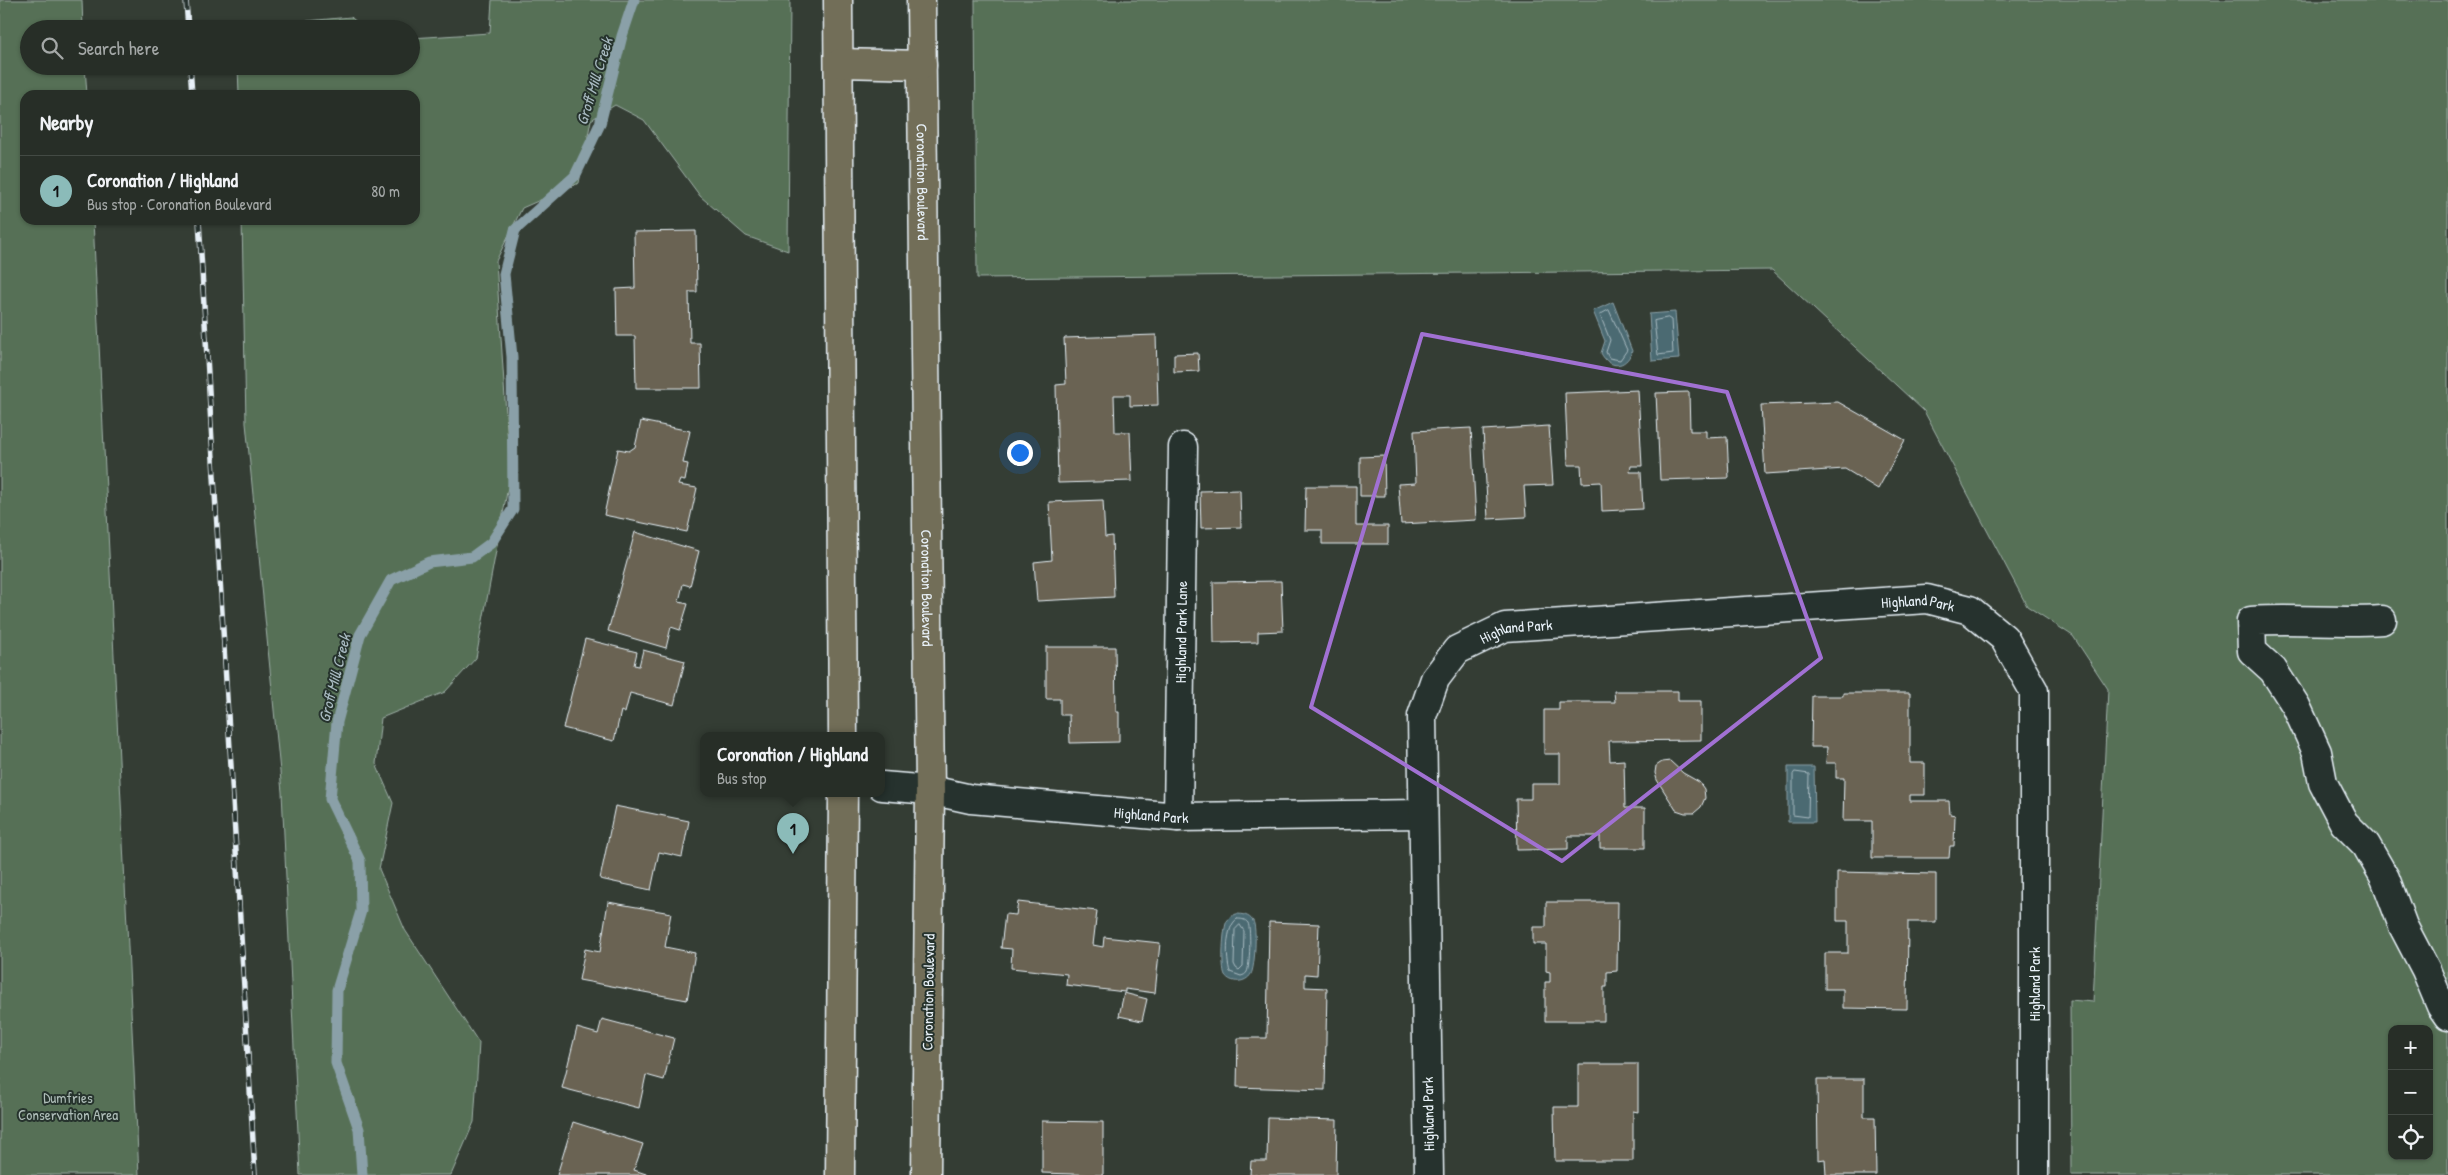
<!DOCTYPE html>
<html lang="en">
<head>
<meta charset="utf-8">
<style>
	body { margin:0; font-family:"Patrick Hand",sans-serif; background:#333a33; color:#f1f3f6 }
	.controls { position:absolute; right:15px; bottom:15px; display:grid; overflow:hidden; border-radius:10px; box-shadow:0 1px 4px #0004 }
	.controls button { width:45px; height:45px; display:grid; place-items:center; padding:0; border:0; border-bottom:1px solid #434a44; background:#272e27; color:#f1f3f6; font:25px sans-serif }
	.you { position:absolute; left:1019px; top:452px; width:18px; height:18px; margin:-12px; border:4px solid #fff; border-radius:50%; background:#1a73e8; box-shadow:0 0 0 8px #1a73e833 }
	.badge { display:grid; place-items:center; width:32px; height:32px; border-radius:50%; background:#8bbbb9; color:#111; font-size:16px; font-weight:700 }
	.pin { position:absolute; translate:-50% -41px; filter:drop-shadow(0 1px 2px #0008) }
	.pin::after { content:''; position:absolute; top:26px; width:18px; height:15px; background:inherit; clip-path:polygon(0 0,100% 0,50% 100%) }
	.popup { position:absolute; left:700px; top:732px; width:185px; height:65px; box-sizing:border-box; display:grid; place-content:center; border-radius:10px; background:#272e27; filter:drop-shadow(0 1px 4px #0005); font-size:16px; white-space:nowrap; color:#a4a8a7 }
	.popup b { font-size:19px; color:#f1f3f6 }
	.popup::after { content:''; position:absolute; left:50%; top:100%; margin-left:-10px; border:10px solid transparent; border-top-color:#272e27 }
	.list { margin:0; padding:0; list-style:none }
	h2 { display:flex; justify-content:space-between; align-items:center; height:65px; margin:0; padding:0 20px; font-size:21px }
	h2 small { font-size:16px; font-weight:400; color:#a4a8a7 }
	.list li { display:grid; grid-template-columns:32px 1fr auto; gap:15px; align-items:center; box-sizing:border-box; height:70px; padding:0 20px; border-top:1px solid #434a44 }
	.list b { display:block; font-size:19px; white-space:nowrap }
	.list p { margin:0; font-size:16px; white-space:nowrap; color:#a4a8a7 }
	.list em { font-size:16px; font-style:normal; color:#a4a8a7 }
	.icon { flex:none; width:28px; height:28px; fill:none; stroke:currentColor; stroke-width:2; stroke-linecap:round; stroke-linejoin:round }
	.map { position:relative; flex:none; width:2448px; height:1175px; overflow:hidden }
	.search { position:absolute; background:#272e27; box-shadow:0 1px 4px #0004; left:20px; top:20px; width:400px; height:55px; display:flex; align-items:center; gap:12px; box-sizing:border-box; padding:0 18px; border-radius:28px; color:#a4a8a7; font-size:19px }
	.panel { position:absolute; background:#272e27; box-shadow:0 1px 4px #0004; left:20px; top:90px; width:400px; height:135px; border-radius:15px }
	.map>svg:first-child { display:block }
	.green { fill:#567057; stroke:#9fb0a8; fill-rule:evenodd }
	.water { fill:#4b6a72; stroke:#8aa0a8 }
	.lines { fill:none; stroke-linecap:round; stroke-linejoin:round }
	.shore { stroke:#a9bbc2; stroke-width:1 }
	.stream { stroke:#8aa0a8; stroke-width:11 }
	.building { fill:#6a6452; stroke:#e8f1f8 }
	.minor-casing { stroke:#e8f1f8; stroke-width:31 }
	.major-casing { stroke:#e8f1f8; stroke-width:31 }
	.minor { stroke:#26332d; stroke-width:28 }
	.major { stroke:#726e59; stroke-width:28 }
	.rail-casing { stroke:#e8f1f8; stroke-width:5.5 }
	.rail { stroke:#26332d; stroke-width:4; stroke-dasharray:11; stroke-linecap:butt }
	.marked { fill:none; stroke:#a171d3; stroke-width:4; stroke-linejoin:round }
	.labels { text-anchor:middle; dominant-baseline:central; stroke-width:4; stroke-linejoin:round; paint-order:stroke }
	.street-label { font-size:15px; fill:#e8f1f8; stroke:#26332d }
	.park-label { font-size:15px; fill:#aebdb8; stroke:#26332d }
	.water-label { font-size:16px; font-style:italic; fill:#a9bbc2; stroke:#26332d }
</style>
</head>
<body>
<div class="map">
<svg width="2448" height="1175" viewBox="0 0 2448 1175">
	<rect width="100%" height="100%" fill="#343d34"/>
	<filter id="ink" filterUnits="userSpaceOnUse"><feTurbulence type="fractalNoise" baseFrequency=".02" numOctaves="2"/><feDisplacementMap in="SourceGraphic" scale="10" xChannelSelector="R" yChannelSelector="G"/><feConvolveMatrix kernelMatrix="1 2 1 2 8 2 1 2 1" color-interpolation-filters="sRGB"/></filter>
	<g filter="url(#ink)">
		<g class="green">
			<path d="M0 0H82L83 29H29V66H85L87 95H25V220H93L139 1175H0Z"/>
			<path d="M492 0H790L788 251 746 236 700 196 644 120 615 105 591 120 579 183 522 208 496 261 510 476 476 658 445 692 381 718 376 764 393 803 379 869 405 930 479 1043 474 1122 451 1175H300L282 792 246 423 242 220H415V95H239L238 66H411V38L490 33Z"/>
			<path d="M975 0H2448V1175H2071L2070 1000 2093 1002 2108 689 2073 636 2027 606 1924 411 1772 270 977 278ZM2392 1029H2429V1156H2392Z"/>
			<path d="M351 17 364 29H263L273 24Z"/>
		</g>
		<g class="water">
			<path d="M1613 302 1632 351C1626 369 1609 369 1601 353L1605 341 1593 311Z"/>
			<path d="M1675 312 1679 359 1652 361 1649 314Z"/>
			<path d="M1788 767H1814L1815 822H1788Z"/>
			<path d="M1236 914C1242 914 1249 915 1253 921 1257 928 1255 967 1251 974 1246 983 1231 984 1225 975 1221 967 1223 928 1227 921 1229 918 1232 916 1236 914Z"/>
		</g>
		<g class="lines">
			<g class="shore">
				<path d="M1609 310 1627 350 1620 360 1609 358 1606 352 1610 340 1600 315Z"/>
				<path d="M1668 318 1671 320 1673 353 1658 355 1654 321Z"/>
				<path d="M1795 772 1809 774 1808 817 1793 815V775Z"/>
				<path d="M1237 919C1241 919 1245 919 1248 923 1251 929 1250 966 1247 972 1245 975 1244 975 1241 976L1230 972C1226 959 1225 927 1237 919Z"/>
				<path d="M1240 925 1244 931 1243 966 1239 970 1236 968 1234 964 1235 930Z"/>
			</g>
			<path class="stream" d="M362 1175 359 1129 336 1063 337 990 361 911 360 861 330 799 337 722 360 635 391 580 429 562 472 557 491 543 513 509 512 357 504 274 515 230 575 176 600 124 622 36 634 0"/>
		</g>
		<g class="building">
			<path d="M696 231 697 292H689L690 343H700L701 388H636L635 336H617L616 289 635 288 634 232Z"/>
			<path d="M1156 335 1158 405 1130 406V395H1114L1115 432H1130L1132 481 1058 483 1056 385 1066 384 1064 338Z"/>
			<path d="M1198 353 1199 371 1174 372V354Z"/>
			<path d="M1638 390 1642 466H1631L1630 472H1641L1643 509 1602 511 1601 482 1582 483 1581 465H1568L1565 393Z"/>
			<path d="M1689 392 1690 431H1706V438L1727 437 1729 478 1660 480 1656 393Z"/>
			<path d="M1838 402 1905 440 1878 489 1845 469 1765 474 1761 405Z"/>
			<path d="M641 421 690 431 683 463 688 464 685 481 680 480 678 485 697 488 687 532 604 515 618 449 629 451 635 447Z"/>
			<path d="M1549 426 1553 485 1524 486 1526 517 1488 519 1483 430Z"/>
			<path d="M1471 428 1476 520 1401 524 1398 484 1416 483 1414 431Z"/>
			<path d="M1384 456 1385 496H1360V457Z"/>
			<path d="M1306 486H1356V526H1388V544H1322V530H1305Z"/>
			<path d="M1240 490 1241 527 1201 528 1200 491Z"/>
			<path d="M1103 500 1105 537 1112 536 1114 597 1037 601 1034 562 1052 560 1049 502Z"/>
			<path d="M635 532 699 551 690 586 683 584 679 602 688 604 680 630 671 627 666 648 608 631Z"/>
			<path d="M1281 581 1283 631 1258 632V642L1214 643 1213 582Z"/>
			<path d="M585 639 637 652 634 665 639 666 643 650 685 661 674 705 630 693 625 713 621 711 614 741 563 728Z"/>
			<path d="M1046 647H1115L1116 712H1119V742L1070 743 1069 715H1060V699H1046Z"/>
			<path d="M1614 691H1678V701H1701V740L1609 741 1610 761 1624 760 1625 808H1645V848H1600V836H1568V849L1517 850 1516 799H1531V784H1560V754H1544V710H1559V702H1615Z"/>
			<path d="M1843 693H1910V763H1925V795H1910V801H1949L1950 814 1955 815 1954 846H1950L1949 858H1872V821H1843L1844 778H1836V763H1826L1827 747H1811L1812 696H1843Z"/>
			<path d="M1670 761 1683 773 1699 782 1704 789 1705 798 1701 807 1694 813H1685L1676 810 1657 780 1655 773 1656 766 1662 762Z"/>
			<path d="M615 806 689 821 682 857 659 852 651 890 600 879Z"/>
			<path d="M1837 872 1936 874V922H1908L1907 1009 1843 1008V989H1825V953H1848V921H1837Z"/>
			<path d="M608 902 671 913 665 947 695 953 687 1000 579 980 585 949 600 952Z"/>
			<path d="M1018 902 1097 911 1093 945 1103 947 1104 937 1160 943 1155 993 1125 989V992L1066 985 1067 974 1011 968 1012 949 1001 948 1005 914 1016 915Z"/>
			<path d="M1546 902H1618L1617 971 1607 972V987H1604V1021H1545V982H1550V972L1546 971V944H1533V927H1546Z"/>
			<path d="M1269 922 1319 924 1317 975 1305 974V987L1327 988 1325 1090 1237 1087 1238 1038H1267Z"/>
			<path d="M1124 993 1147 999 1142 1021 1119 1016Z"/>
			<path d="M602 1019 674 1038 664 1080 646 1075 639 1108 562 1088 577 1028 598 1034Z"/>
			<path d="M1578 1064H1638V1112L1633 1111V1161H1555L1554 1107H1578Z"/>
			<path d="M1817 1079H1864V1117H1875L1876 1175H1826L1825 1159 1818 1160Z"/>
			<path d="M1268 1118 1337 1120 1336 1175H1250L1251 1161H1267Z"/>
			<path d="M1042 1121 1103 1122V1175L1042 1173Z"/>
			<path d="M573 1122 643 1144 634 1170 649 1175H557Z"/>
		</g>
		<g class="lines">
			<defs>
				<g id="minor">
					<path d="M2382 620C2338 623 2295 618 2251 621L2252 651 2273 670 2296 706 2317 752 2323 783 2344 823 2366 845 2385 878 2403 926 2426 970 2441 1006 2448 1016"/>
					<path id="s1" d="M882 786 930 790 971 799 1178 817 1423 814"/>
					<path id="s2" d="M1178 817 1183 447"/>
					<path id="s3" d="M1429 1175 1422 716 1435 679 1457 650 1505 627 1927 599 1970 610 2004 638 2034 691V1175"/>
				</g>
				<g id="major">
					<path d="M838 0 843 735"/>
					<path id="s4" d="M921 0 930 790 926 1175"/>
					<path d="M840 63 922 65"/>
					<path d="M840 1175 843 793"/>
				</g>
			</defs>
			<use href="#minor" class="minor-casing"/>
			<use href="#major" class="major-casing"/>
			<use href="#minor" class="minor"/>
			<use href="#major" class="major"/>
			<defs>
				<g id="rail">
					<path d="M186 0 188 29"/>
					<path d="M190 66 192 95"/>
					<path d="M199 220 255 1175"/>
				</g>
			</defs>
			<use href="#rail" class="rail-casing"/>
			<use href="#rail" class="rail"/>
		</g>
	</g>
	<path class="marked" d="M1422 334 1727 392 1821 658 1562 861 1311 707Z"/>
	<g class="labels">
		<g class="street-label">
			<text stroke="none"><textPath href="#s4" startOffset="182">Coronation Boulevard</textPath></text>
			<text stroke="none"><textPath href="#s4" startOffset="588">Coronation Boulevard</textPath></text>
			<text stroke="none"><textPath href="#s3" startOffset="1002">Highland Park</textPath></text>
			<text stroke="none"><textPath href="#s2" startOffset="185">Highland Park Lane</textPath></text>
			<text stroke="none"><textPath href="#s3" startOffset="598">Highland Park</textPath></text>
			<text stroke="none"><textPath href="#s1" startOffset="271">Highland Park</textPath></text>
			<text transform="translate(2034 984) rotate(-90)">Highland Park</text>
			<text transform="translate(928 992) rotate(-89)">Coronation Boulevard</text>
			<text transform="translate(1428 1114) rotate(-91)">Highland Park</text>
		</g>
		<g class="park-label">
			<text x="68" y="1097">Dumfries<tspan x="68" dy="17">Conservation Area</tspan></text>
		</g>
		<g class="water-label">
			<text transform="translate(594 81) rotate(-73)">Groff Mill Creek</text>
			<text transform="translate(334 678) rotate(-76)">Groff Mill Creek</text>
		</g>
	</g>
</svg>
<div class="controls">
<button>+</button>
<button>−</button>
<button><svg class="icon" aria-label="locate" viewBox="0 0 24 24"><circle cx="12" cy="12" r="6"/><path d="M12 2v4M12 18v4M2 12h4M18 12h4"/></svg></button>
</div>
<div class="you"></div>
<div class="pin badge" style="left:793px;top:854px">1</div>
<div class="popup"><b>Coronation / Highland</b>Bus stop</div>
<div class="search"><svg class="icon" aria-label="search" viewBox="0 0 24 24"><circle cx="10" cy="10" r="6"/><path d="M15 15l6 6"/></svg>Search here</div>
<section class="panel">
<h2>Nearby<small></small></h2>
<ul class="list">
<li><span class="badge">1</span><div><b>Coronation / Highland</b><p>Bus stop · Coronation Boulevard</p></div><em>80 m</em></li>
</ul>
</section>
</div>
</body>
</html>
